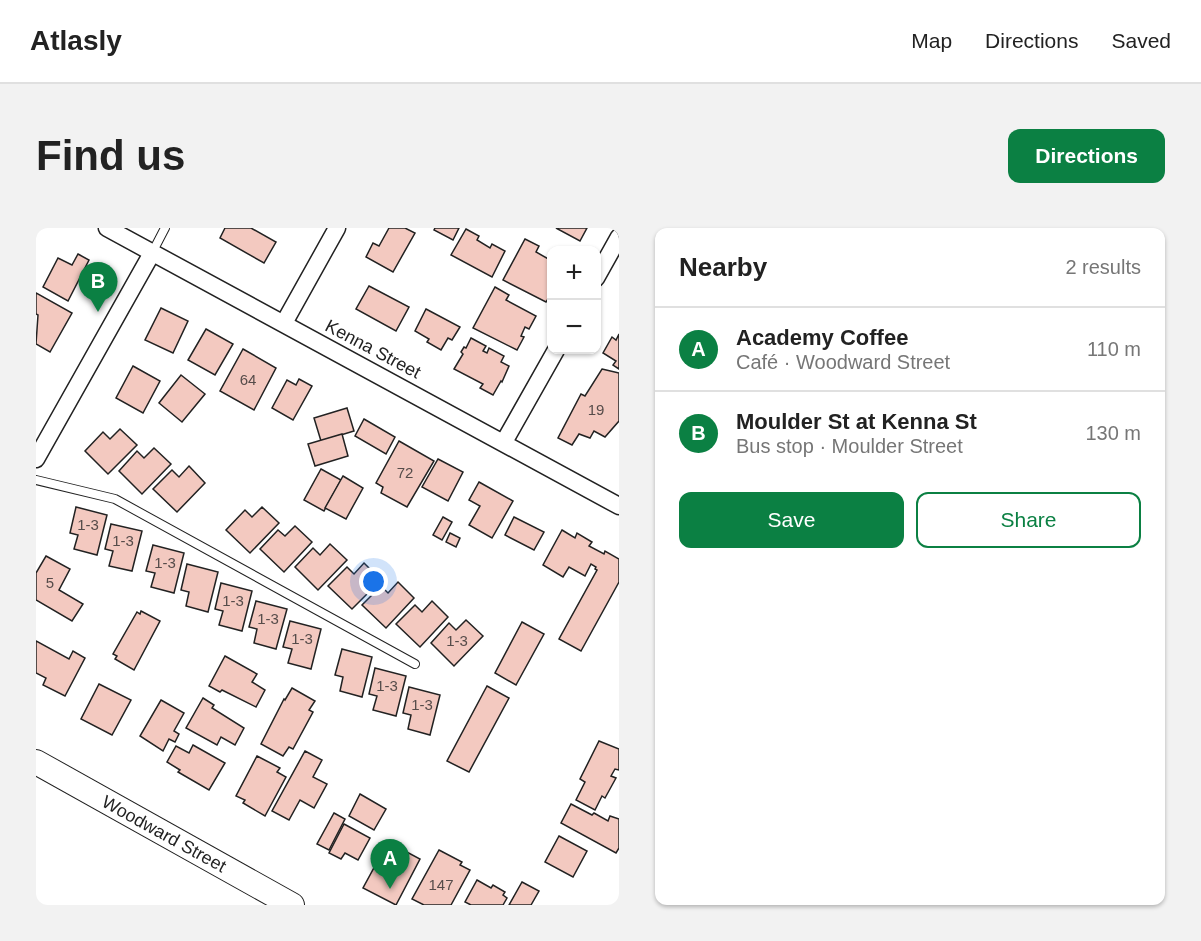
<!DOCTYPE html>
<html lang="en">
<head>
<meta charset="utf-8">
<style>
	body { margin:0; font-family:Arial,sans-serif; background:#f2f2f2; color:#222 }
	.controls { position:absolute; right:18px; top:18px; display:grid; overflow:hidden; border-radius:12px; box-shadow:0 2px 4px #0004 }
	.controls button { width:54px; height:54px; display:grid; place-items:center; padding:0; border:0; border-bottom:2px solid #e0e0e0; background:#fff; color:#222; font:30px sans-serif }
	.you { position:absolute; left:338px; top:354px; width:21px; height:21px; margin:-15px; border:4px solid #fff; border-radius:50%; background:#1a73e8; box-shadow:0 0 0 9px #1a73e833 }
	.badge { display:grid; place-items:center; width:39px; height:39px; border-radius:50%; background:#0b8043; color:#fff; font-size:20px; font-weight:700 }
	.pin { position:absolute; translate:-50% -50px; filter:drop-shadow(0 2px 3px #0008) }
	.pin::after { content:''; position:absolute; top:32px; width:21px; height:18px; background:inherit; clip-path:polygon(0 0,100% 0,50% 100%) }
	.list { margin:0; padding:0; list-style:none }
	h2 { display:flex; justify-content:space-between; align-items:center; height:78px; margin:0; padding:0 24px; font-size:26px }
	h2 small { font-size:20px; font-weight:400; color:#767676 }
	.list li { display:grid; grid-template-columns:39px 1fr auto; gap:18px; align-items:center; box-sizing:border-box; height:84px; padding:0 24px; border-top:2px solid #e0e0e0 }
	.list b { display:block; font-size:22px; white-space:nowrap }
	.list p { margin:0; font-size:20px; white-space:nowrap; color:#767676 }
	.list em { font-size:20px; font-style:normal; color:#767676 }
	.actions { display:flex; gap:12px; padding:18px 24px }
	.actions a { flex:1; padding:14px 0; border:2px solid #0b8043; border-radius:12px; text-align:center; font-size:21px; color:#0b8043 }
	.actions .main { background:#0b8043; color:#fff }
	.map { position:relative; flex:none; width:583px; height:677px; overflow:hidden; border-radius:12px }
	header { display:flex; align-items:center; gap:36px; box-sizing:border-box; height:84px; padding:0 30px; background:#fff; border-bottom:2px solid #e0e0e0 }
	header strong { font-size:28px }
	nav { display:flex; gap:33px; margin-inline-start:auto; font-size:21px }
	.intro { display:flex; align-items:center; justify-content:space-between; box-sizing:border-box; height:144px; padding:0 36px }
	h1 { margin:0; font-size:42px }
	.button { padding:15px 27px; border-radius:12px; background:#0b8043; color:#fff; font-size:21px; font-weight:700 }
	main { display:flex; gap:36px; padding:0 36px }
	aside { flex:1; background:#fff; border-radius:12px; box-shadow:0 2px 4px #0004 }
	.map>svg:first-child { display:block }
	.building { fill:#f3c9c0; stroke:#222; stroke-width:1.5 }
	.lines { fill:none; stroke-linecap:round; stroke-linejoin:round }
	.lane-casing { stroke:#222; stroke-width:10 }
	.street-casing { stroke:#222; stroke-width:19 }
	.secondary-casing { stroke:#222; stroke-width:26 }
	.lane { stroke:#fff; stroke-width:8 }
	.street { stroke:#fff; stroke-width:16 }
	.secondary { stroke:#fff; stroke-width:24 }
	.labels { text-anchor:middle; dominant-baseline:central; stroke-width:4.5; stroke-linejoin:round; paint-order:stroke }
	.number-label { font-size:15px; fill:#564c4a }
	.street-label { font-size:18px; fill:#222; stroke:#fff }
</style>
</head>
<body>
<header>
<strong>Atlasly</strong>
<nav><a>Map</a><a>Directions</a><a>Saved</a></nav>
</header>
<div class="intro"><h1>Find us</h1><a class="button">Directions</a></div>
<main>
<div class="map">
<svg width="583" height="677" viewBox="0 0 583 677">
	<rect width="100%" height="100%" fill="#fff"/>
	<g class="building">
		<path d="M189 0H215L240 14 228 35 184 10Z"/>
		<path d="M353 0H369L379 5 357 44 330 29 337 15 343 18Z"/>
		<path d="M399 0H423L417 12 398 2Z"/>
		<path d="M520 0H551L544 13Z"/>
		<path d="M430 1 443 8 441 12 454 20 456 16 469 23 456 49 415 27Z"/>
		<path d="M489 11 503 18 500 24 516 33V65L510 74 467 52Z"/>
		<path d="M42 26 53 32 32 73 7 59 22 30 36 37Z"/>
		<path d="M333 58 373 79 360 103 320 81Z"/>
		<path d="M459 59 473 67 470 72 500 88 493 101 489 99 485 108 488 109 481 122 437 100Z"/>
		<path d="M0 65 36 85 14 124 0 116 2 87 0 86Z"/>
		<path d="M125 80 152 93 137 125 109 112Z"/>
		<path d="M390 81 424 99 416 112 412 110 405 122 391 114 393 111 379 103Z"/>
		<path d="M170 101 197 116 179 147 152 132Z"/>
		<path d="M583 106V141L577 137 580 133 567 125 576 109 580 112Z"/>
		<path d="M435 110 450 118 447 123 451 125 453 120 468 128 465 134 473 138 466 154 465 153 457 167 444 160 447 156 418 141 427 126 425 124 428 119 430 120Z"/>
		<path d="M207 121 240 140 218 182 184 163Z"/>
		<path d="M97 138 124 153 107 185 80 170Z"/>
		<path d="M566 141 583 145V193L569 209 558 203 554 210 543 206 536 217 522 210 545 166 549 168Z"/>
		<path d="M145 147 169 166 146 194 123 175Z"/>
		<path d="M263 151 276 158 257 192 236 180 251 152 260 157Z"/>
		<path d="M311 180 318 203 285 213 278 190Z"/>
		<path d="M328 191 359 209 350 226 319 208Z"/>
		<path d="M84 201 101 217 72 246 49 223 67 204 74 211Z"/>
		<path d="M306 206 312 228 279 238 272 216Z"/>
		<path d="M363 213 398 233 371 279 345 265 347 259 340 255Z"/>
		<path d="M118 220 135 236 106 266 83 243 101 223 108 230Z"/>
		<path d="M402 231 427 244 412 273 386 259Z"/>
		<path d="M153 238 169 255 141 284 117 261 136 242 143 249Z"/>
		<path d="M285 241 305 252 288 283 268 272Z"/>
		<path d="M307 248 327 260 310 291 289 280Z"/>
		<path d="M443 254 477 273 456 310 433 297 444 278 433 272Z"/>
		<path d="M40 279 71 287 61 327 38 321 42 307 34 305Z"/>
		<path d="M226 279 243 295 214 325 190 302 209 282 216 289Z"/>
		<path d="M407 289 416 294 406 312 397 307Z"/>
		<path d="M478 289 508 304 498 322 469 307Z"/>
		<path d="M75 296 106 303 96 343 73 338 77 323 69 321Z"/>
		<path d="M259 298 276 314 248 344 224 321 242 302 249 308Z"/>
		<path d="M526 302 539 310 541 305 556 314 553 318 568 326 569 323 583 331V354L545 423 523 411 561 342 559 341 560 339 555 336 549 348 533 339 527 349 507 337Z"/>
		<path d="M414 305 424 310 420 319 410 314Z"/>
		<path d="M294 316 311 332 282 362 259 339 277 320 284 327Z"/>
		<path d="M117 317 148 325 138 365 115 359 119 345 110 343Z"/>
		<path d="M10 328 34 341 23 362 47 376 36 393 0 372V345Z"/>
		<path d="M328 335 345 352 316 381 292 358 311 339 318 346Z"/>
		<path d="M151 336 182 344 172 384 150 378 153 364 145 362Z"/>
		<path d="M362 354 378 370 350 400 326 377 345 358 352 365Z"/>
		<path d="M185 355 216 363 206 403 183 397 187 383 179 381Z"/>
		<path d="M220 373 251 381 240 421 218 415 221 401 213 399Z"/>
		<path d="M396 373 412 389 384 419 360 396 379 377 386 384Z"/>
		<path d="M105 383 124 393 98 442 79 431 81 428 77 426 101 384 104 386Z"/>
		<path d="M430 392 447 408 418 438 395 415 413 395 420 402Z"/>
		<path d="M254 393 285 401 275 441 252 435 256 421 247 419Z"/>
		<path d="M486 394 508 406 480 457 459 445Z"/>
		<path d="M0 413 33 431 37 423 49 430 29 468 7 457 10 450 0 445Z"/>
		<path d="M306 421 336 429 326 469 304 463 307 449 299 447Z"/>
		<path d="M189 428 221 446 216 454 229 462 220 479 186 462 184 464 173 458Z"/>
		<path d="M339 440 370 448 360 488 337 482 341 468 333 466Z"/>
		<path d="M63 456 95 472 76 507 45 491Z"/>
		<path d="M451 458 473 470 433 544 411 533Z"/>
		<path d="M373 459 404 467 394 507 372 501 375 487 367 485Z"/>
		<path d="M256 460 279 473 273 482 277 484 257 521 253 519 247 528 225 516 248 471 249 472Z"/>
		<path d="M167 470 178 477 176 480 208 500 199 517 185 509 181 517 150 500Z"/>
		<path d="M125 472 148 485 138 503 143 506 139 514 133 511 127 523 104 508Z"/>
		<path d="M563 513 583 521V542L579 541 575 548 580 550 569 570 566 568 559 582 540 572 549 554 544 551Z"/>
		<path d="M157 517 189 535 173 562 142 544 144 542 131 534 140 518 153 525Z"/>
		<path d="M269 523 286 532 277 549 291 556 278 580 264 572 253 592 236 583Z"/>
		<path d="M221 528 244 540 241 544 250 549 229 588 207 575 209 572 200 568Z"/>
		<path d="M324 566 350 581 338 602 313 588Z"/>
		<path d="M535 576 556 587 558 585 572 593 574 588 583 591V620L580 625 525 595Z"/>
		<path d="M298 585 309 591 293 622 281 616Z"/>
		<path d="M308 596 334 610 322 632 309 625 305 631 293 625Z"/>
		<path d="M523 608 551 623 537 649 509 634Z"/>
		<path d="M352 614 384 631 360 677 327 660Z"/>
		<path d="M403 622 426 634 424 637 434 642 415 677H388L376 671Z"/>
		<path d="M441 652 455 660 457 657 469 664 467 667 471 670 467 677H435L429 674Z"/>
		<path d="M486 654 503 663 495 677H473Z"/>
	</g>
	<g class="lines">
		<defs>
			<g id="lane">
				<path d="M116 25 129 0"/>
				<path d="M0 252 79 271 379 436"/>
			</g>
			<g id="street">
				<path d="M71 0 583 278"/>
				<path d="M560 50 583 9"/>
				<path d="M248 95 301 0"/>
				<path d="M468 214 520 122"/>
				<path d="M0 231 116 25"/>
			</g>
			<path id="secondary" d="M0 534 256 677"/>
		</defs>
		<use href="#lane" class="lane-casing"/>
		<use href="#street" class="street-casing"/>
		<use href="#secondary" class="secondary-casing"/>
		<use href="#lane" class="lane"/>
		<use href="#street" class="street"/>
		<use href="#secondary" class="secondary"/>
	</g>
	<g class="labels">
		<g class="number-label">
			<text x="212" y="151">64</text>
			<text x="560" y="181">19</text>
			<text x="369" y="244">72</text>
			<text x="52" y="296">1-3</text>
			<text x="87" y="312">1-3</text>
			<text x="129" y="334">1-3</text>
			<text x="14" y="354">5</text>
			<text x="197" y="372">1-3</text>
			<text x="232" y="390">1-3</text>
			<text x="266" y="410">1-3</text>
			<text x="421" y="412">1-3</text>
			<text x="351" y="457">1-3</text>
			<text x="386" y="476">1-3</text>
			<text x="405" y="656">147</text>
		</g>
		<g class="street-label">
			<text transform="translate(337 121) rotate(28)">Kenna Street</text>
			<text transform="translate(128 606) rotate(29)">Woodward Street</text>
		</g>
	</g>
</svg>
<div class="controls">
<button>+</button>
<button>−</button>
</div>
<div class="you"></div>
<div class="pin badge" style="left:354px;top:661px">A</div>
<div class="pin badge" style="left:62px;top:84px">B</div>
</div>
<aside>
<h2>Nearby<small>2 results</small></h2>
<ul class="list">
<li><span class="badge">A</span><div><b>Academy Coffee</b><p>Café · Woodward Street</p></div><em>110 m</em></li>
<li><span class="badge">B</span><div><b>Moulder St at Kenna St</b><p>Bus stop · Moulder Street</p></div><em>130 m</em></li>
</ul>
<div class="actions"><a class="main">Save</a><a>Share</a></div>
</aside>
</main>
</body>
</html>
